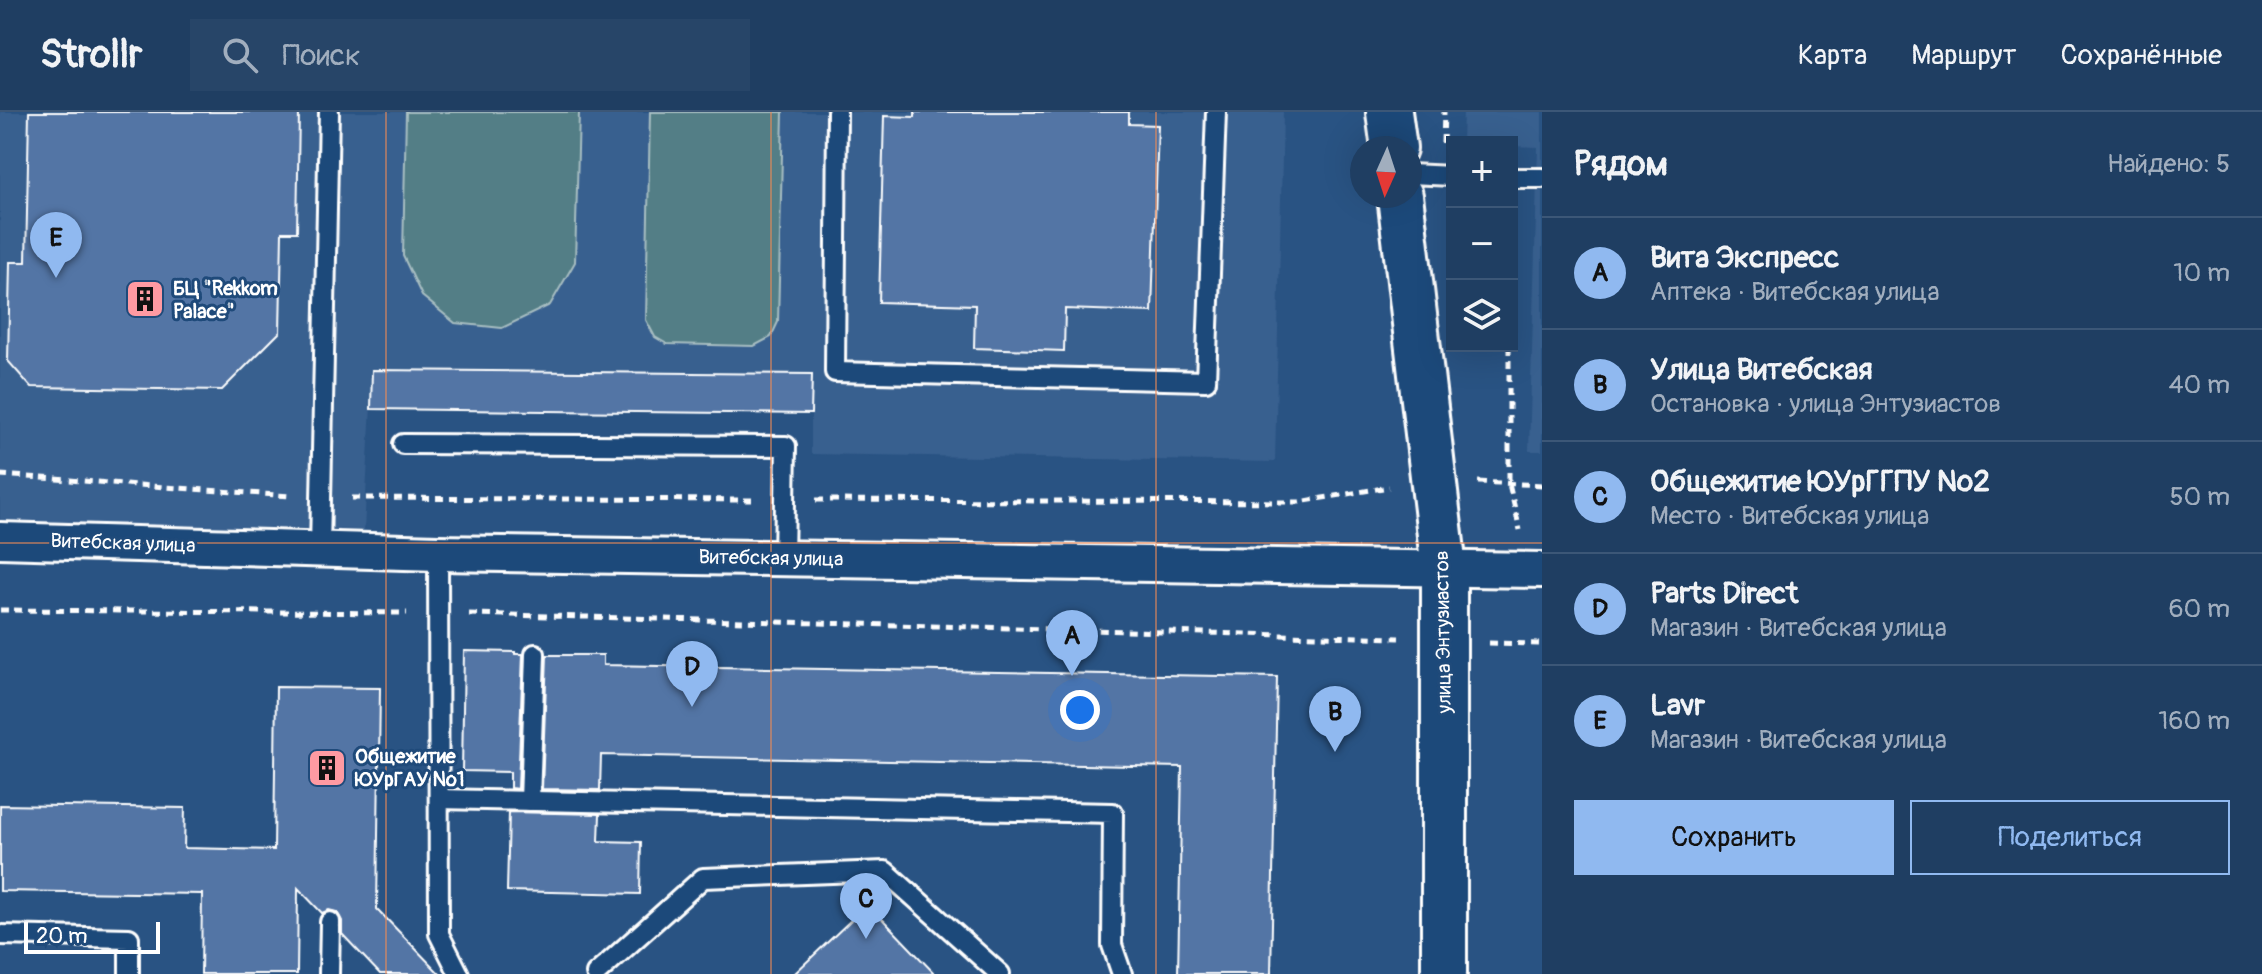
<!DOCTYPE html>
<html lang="ru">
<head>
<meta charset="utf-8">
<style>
	body { margin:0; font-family:Pangolin,sans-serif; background:#274568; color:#f1f3f6 }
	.controls { position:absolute; right:24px; top:24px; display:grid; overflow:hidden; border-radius:0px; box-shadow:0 8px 32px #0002 }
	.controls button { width:72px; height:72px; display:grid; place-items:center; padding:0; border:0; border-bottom:2px solid #3c5777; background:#1f3e62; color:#f1f3f6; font:40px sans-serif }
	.compass { position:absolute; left:1350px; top:24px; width:72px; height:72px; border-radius:50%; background:#1f3e62; box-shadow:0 8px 32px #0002; rotate:183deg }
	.scale { position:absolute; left:24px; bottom:20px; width:136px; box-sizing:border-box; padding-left:8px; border:4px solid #fff; border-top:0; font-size:22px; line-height:28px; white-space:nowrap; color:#fff; -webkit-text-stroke:6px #1f4a7a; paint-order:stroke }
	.you { position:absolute; left:1080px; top:598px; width:28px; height:28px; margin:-20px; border:6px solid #fff; border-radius:50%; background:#1a73e8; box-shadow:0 0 0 12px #1a73e833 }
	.badge { display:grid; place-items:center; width:52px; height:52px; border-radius:50%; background:#90b9f0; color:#111; font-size:26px; font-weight:700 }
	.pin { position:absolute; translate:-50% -66px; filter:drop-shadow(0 2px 4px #0008) }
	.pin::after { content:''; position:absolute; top:42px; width:28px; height:24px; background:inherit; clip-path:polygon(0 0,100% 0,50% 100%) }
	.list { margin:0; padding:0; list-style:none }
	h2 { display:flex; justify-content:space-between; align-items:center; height:104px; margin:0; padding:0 32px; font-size:34px }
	h2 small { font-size:26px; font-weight:400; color:#a1aebe }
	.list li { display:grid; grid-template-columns:52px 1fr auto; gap:24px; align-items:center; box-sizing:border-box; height:112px; padding:0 32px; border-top:2px solid #3c5777 }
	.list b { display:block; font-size:30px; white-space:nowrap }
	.list p { margin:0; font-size:26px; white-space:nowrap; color:#a1aebe }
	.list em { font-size:26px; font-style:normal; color:#a1aebe }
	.actions { display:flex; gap:16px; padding:24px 32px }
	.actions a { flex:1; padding:18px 0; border:2px solid #90b9f0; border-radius:0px; text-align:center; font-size:28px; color:#90b9f0 }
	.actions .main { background:#90b9f0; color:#111 }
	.icon { flex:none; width:44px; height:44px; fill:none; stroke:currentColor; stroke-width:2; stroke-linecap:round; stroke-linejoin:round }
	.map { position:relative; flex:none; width:1542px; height:862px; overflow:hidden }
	header { display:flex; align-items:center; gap:48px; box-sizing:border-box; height:112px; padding:0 40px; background:#1f3e62; border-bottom:2px solid #3c5777 }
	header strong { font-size:38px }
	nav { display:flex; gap:44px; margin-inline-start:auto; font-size:28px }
	.search { width:560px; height:72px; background:#274568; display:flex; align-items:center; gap:20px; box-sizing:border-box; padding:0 28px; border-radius:0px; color:#a1aebe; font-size:30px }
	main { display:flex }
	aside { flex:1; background:#1f3e62 }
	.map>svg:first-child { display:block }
	.built { fill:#39608f }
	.green { fill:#527e86; stroke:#a8bec2; stroke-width:2 }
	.building { fill:#5275a5; stroke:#fff; stroke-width:2 }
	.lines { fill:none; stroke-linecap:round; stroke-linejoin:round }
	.lane-casing { stroke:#fff; stroke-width:24 }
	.street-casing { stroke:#fff; stroke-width:40 }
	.secondary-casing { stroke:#fff; stroke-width:50 }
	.path { stroke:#fff; stroke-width:5; stroke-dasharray:8 6; stroke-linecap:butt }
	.lane { stroke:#1f4a7a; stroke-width:18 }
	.street { stroke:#1f4a7a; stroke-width:34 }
	.secondary { stroke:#1f4a7a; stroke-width:44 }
	.grid { fill:none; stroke:#ef8b55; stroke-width:2; stroke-opacity:0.55 }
	.labels { text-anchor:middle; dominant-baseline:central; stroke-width:6; stroke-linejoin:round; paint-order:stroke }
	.poi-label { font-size:20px; font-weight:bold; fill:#fff; stroke:#1f4a7a; text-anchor:start }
	.street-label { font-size:20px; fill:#fff; stroke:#1f4a7a }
</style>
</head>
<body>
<header>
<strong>Strollr</strong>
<div class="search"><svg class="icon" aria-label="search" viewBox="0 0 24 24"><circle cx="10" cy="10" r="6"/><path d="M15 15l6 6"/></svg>Поиск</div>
<nav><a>Карта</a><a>Маршрут</a><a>Сохранённые</a></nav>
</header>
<main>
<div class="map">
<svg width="1542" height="862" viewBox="0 0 1542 862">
	<rect width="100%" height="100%" fill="#295383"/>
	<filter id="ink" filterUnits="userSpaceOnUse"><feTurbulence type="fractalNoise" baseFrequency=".0125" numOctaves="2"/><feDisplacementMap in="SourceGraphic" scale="16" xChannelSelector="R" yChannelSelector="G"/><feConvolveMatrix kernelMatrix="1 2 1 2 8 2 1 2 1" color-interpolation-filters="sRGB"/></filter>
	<g filter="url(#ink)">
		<g class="built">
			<path d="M0 0H1283L1275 350 811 342V262L373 258 364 418 0 409Z"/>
			<path d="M1463 0H1542V339H1529L1538 35 1512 34V30H1462Z"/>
		</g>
		<g class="green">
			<path d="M406 0H579L575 150 550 193 502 216 455 211 422 184 403 144Z"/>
			<path d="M650 0H783L778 210 771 225 754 234 667 232 655 225 646 208Z"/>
		</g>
		<g class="building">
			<path d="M29 0H299L297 120H282L280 220 222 278 31 275 8 249 10 150H26Z"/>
			<path d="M915 0H1129V12L1158 13 1152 200 1065 197 1064 239 974 236 975 193 879 190 884 4 915 5Z"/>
			<path d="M372 258 812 262 811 302 371 297Z"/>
			<path d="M464 539 515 540V542H523L518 677 510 676V660L462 659Z"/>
			<path d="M547 543H603V553L1277 565 1271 862H1178L1182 655 601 643 600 678 542 677Z"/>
			<path d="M276 575 380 576 377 797 440 862H380L342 822V809L337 800 329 798 322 801 298 776 297 862H201L202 782 0 779V693L185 696 184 736 274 738Z"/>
			<path d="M509 700 600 702 599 729 641 730 640 782 507 779Z"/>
			<path d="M868 792 935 862H794Z"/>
		</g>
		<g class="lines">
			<defs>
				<g id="lane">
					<path d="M837 0 835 260 1206 269 1216 0"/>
					<path d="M1410 62 1452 64"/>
					<path d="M1512 66H1542"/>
					<path d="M403 332 786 334 784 447"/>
					<path d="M320 437 329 0"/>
					<path d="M438 441 439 822 459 862"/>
					<path d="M439 687 1113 701 1112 833 1122 862"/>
					<path d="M530 689 535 542"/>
					<path d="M0 823 129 826V862"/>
					<path d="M329 862 330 810"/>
					<path d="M596 862 703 766 885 759 1000 862"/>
				</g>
				<path id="street" d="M0 428 438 441 1542 458"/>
				<g id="secondary">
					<path d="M1389 0 1394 36"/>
					<path d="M1400 84 1444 457V862"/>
				</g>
			</defs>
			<use href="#lane" class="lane-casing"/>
			<use href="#street" class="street-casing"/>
			<use href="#secondary" class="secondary-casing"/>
			<g class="path">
				<path d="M1443 31 1444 0"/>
				<path d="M1509 234V372L1520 418"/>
				<path d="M0 363 290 384"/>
				<path d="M1478 370 1542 373"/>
				<path d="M352 386 754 388"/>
				<path d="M816 388 1299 390 1389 375"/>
				<path d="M0 498 407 501"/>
				<path d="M469 502 1399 526"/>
				<path d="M1489 531 1542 532"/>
			</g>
			<use href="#lane" class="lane"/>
			<use href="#street" class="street"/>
			<use href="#secondary" class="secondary"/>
		</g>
	</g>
	<path class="grid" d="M386 0V862M771 0V862M1156 0V862M0 431H1542"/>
	<defs>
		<symbol id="building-square" viewBox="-11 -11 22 22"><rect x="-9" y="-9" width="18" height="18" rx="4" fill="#ff9aa2" stroke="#1f4a7a"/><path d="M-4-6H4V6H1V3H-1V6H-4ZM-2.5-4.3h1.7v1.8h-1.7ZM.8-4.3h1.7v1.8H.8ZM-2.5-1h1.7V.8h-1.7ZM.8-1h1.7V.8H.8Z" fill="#111"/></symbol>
	</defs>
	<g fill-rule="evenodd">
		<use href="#building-square" x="123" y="165" width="44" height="44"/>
		<use href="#building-square" x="305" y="634" width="44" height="44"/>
	</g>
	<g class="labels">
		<g class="poi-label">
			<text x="173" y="176">БЦ "Rekkom<tspan x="173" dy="23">Palace"</tspan></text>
			<text x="355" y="644">Общежитие<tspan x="355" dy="23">ЮУрГАУ №1</tspan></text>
		</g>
		<g class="street-label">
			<text transform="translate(123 431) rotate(2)">Витебская улица</text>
			<text transform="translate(771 446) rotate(1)">Витебская улица</text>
			<text transform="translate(1443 520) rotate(-91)">улица Энтузиастов</text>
		</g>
	</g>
</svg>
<div class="controls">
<button>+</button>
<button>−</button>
<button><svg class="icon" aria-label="layers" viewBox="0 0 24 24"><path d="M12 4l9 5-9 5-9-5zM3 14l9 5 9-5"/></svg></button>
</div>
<svg class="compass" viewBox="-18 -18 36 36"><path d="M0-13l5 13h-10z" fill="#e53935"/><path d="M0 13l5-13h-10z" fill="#a1aebe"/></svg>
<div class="scale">20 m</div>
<div class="you"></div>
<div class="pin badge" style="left:1072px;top:564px">A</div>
<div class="pin badge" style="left:1335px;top:640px">B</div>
<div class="pin badge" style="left:866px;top:827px">C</div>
<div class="pin badge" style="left:692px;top:595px">D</div>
<div class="pin badge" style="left:56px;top:166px">E</div>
</div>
<aside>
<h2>Рядом<small>Найдено: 5</small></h2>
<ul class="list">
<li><span class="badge">A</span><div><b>Вита Экспресс</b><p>Аптека · Витебская улица</p></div><em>10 m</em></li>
<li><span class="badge">B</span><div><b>Улица Витебская</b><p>Остановка · улица Энтузиастов</p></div><em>40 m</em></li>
<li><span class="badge">C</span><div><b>Общежитие ЮУрГГПУ №2</b><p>Место · Витебская улица</p></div><em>50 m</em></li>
<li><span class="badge">D</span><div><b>Parts Direct</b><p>Магазин · Витебская улица</p></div><em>60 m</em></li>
<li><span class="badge">E</span><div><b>Lavr</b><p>Магазин · Витебская улица</p></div><em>160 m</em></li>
</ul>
<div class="actions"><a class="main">Сохранить</a><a>Поделиться</a></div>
</aside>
</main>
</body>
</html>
